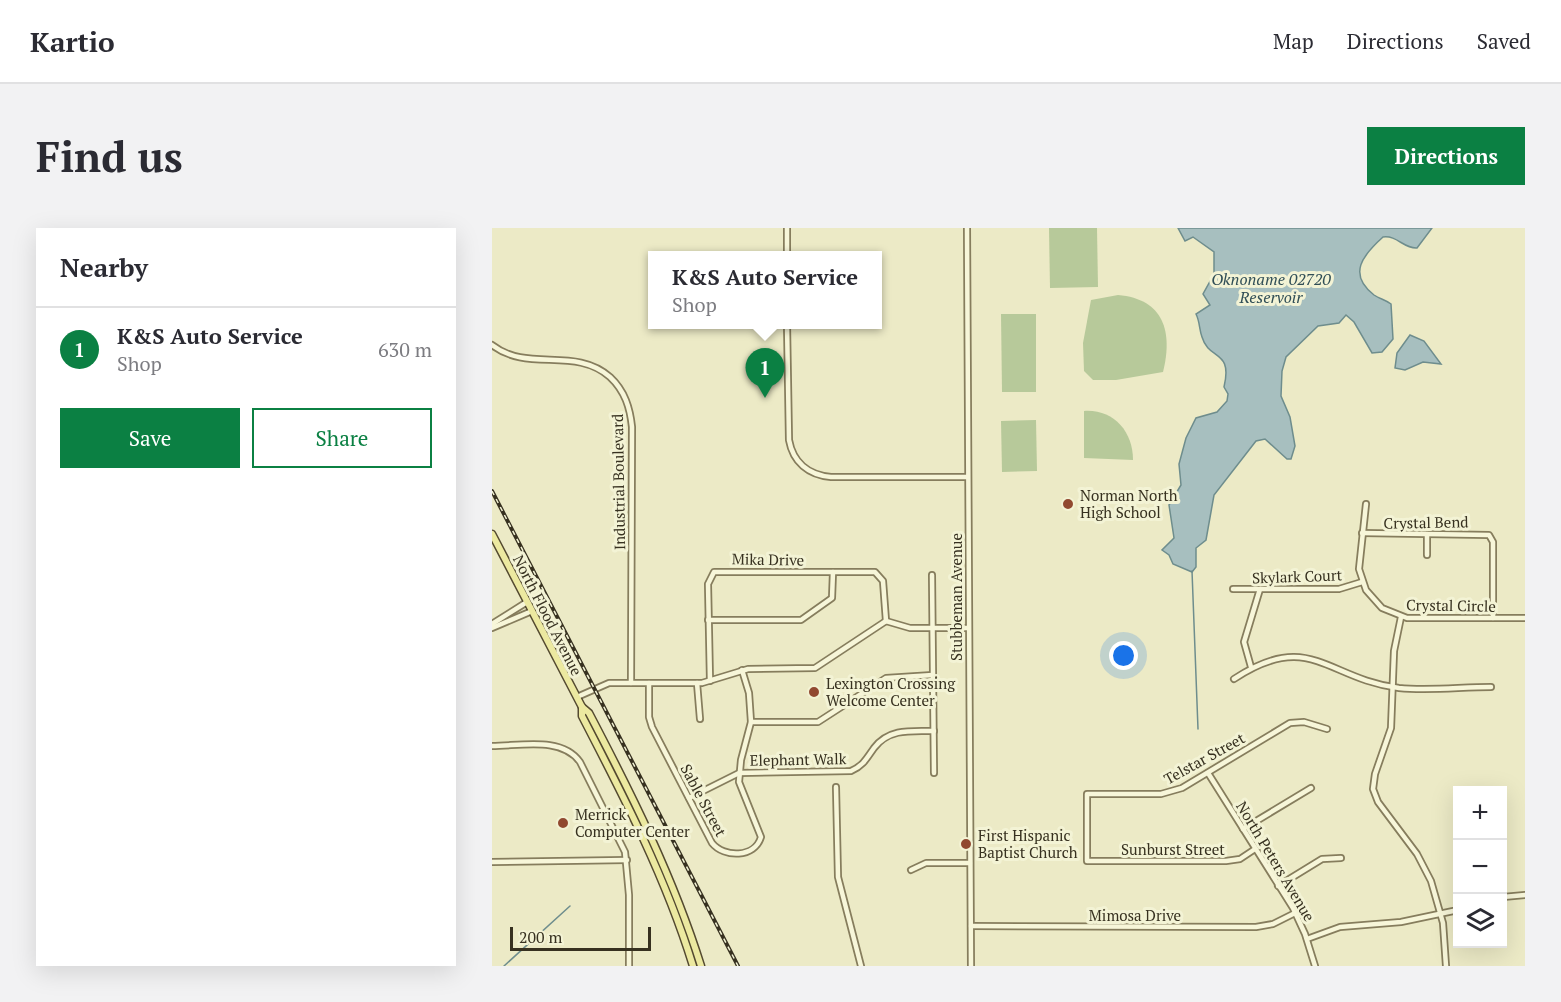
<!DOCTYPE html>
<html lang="en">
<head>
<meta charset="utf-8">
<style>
	body { margin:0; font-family:"PT Serif",serif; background:#f2f2f3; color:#2b2b33 }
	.controls { position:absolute; right:18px; bottom:18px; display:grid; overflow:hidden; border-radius:0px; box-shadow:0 6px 24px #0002 }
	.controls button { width:54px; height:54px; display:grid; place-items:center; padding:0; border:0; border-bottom:2px solid #e1e1e2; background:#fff; color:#2b2b33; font:30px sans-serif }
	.scale { position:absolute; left:18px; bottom:15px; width:141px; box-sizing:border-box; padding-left:6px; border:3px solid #373120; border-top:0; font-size:16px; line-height:21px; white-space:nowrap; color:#373120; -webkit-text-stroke:4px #f3f3d5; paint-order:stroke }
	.you { position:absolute; left:632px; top:428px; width:21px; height:21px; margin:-15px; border:4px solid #fff; border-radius:50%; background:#1a73e8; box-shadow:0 0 0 9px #1a73e833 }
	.badge { display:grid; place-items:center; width:39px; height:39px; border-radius:50%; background:#0b8043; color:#fff; font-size:20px; font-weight:700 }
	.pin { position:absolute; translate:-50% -50px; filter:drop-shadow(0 2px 3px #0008) }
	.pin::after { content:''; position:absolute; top:32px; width:21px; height:18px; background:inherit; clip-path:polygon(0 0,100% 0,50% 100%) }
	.popup { position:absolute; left:156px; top:23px; width:234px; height:78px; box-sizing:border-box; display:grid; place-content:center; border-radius:0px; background:#fff; filter:drop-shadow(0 2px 4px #0005); font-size:20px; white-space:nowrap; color:#7c7c81 }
	.popup b { font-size:22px; color:#2b2b33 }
	.popup::after { content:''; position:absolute; left:50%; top:100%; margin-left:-12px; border:12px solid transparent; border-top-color:#fff }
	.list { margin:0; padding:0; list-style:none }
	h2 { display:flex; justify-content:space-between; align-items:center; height:78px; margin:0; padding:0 24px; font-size:26px }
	h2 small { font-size:20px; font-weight:400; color:#7c7c81 }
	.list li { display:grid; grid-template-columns:39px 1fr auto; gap:18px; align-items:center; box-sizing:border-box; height:84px; padding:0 24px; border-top:2px solid #e1e1e2 }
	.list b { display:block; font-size:22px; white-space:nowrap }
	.list p { margin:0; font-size:20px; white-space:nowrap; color:#7c7c81 }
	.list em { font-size:20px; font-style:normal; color:#7c7c81 }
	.actions { display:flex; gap:12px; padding:18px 24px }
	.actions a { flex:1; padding:14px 0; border:2px solid #0b8043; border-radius:0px; text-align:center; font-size:21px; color:#0b8043 }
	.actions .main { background:#0b8043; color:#fff }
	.icon { flex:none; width:33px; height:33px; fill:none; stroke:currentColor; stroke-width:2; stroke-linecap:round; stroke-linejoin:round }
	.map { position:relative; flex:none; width:1033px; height:738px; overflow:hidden; border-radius:0px }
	header { display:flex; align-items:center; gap:36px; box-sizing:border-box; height:84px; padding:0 30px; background:#fff; border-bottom:2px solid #e1e1e2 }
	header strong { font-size:28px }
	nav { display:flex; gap:33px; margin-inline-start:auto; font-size:21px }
	.intro { display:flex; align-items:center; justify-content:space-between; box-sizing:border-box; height:144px; padding:0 36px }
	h1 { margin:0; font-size:42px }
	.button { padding:15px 27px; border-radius:0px; background:#0b8043; color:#fff; font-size:21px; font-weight:700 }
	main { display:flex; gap:36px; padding:0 36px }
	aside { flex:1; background:#fff; border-radius:0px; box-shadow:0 6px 24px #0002 }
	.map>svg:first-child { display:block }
	.green { fill:#b7c99a }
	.water { fill:#a7bfbf; stroke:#6e8d8d; stroke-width:1.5 }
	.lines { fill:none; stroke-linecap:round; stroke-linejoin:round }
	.stream { stroke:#6e8d8d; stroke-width:1.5 }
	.minor-casing { stroke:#867d5d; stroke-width:8 }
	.major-casing { stroke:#544a30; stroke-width:9 }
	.minor { stroke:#f7f6d9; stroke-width:4.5 }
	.major { stroke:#ece9a0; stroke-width:6 }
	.rail-casing { stroke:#373120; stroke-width:4 }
	.rail { stroke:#f3f3d5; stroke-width:1.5; stroke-dasharray:4.5; stroke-linecap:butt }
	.poi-dot { fill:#914930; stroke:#f3f3d5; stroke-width:2 }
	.labels { text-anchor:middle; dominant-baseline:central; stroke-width:6; stroke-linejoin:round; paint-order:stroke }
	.street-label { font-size:15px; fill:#373120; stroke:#f3f3d5 }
	.poi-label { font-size:15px; fill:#373120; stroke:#f3f3d5; text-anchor:start }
	.water-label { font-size:16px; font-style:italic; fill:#304e56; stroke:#f3f3d5 }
</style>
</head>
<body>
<header>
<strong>Kartio</strong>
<nav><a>Map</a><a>Directions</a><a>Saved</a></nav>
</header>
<div class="intro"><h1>Find us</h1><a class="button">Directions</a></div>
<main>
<aside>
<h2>Nearby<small></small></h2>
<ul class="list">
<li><span class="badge">1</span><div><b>K&amp;S Auto Service</b><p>Shop</p></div><em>630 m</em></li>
</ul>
<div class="actions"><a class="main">Save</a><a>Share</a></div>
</aside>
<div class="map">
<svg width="1033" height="738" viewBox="0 0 1033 738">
	<rect width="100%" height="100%" fill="#eceac6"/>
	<g class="green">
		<path d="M557 0H605L606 59 558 60Z"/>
		<path d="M626 67C672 71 681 104 671 144L624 152H601L592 143 591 115 599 72Z"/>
		<path d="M509 86H544V164H510Z"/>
		<path d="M592 183C621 181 641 203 641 232L592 230Z"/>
		<path d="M544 192 545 243 510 244 509 193Z"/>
	</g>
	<g class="water">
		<path d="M686 0H940L925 20C912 21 905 7 891 9 871 27 855 46 882 67 888 71 894 72 899 76L901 111 890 124 880 125 862 94 854 87 847 95 826 98 794 129 790 143 789 168 798 189 803 218 799 231H795L773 211 764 213 722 267 714 312 704 320V339L700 344 681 336 677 327 670 322 682 310 677 277 689 257 687 236 694 210 704 190 725 184 735 173 736 166 732 159C741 121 717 133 710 109 707 101 708 94 704 86L718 77 711 66 722 46V24L701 9 693 13Z"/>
		<path d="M918 107 932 113 949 136 931 134 913 142 903 140 905 125Z"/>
	</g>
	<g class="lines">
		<g class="stream">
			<path d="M700 343 706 501"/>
			<path d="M12 738 78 678"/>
		</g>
		<defs>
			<g id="minor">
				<path d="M295 0V27"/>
				<path d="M475 0 479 738"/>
				<path d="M295 96 297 212C301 234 316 247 339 249H475"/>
				<path d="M0 117C36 145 83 118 118 149 133 163 138 180 140 199L139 455"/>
				<path d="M874 276 867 341 874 362 890 380 915 390H1033"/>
				<path d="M870 305 997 307 1001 314V390"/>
				<path d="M935 327V306"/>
				<path d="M440 347 442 545"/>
				<path d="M741 361H847L870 354"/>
				<path d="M909 389 902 423 899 500 883 546 881 561 886 574 925 626 939 653 951 695 954 738"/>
				<path d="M216 392H309L340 370 341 344"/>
				<path d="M0 396 35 374"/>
				<path d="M0 400 40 383"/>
				<path d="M759 439 752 414 768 361"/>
				<path d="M742 451C818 401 835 451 907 460 937 463 969 459 999 459"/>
				<path d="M218 453 216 356 222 344H383L391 353 394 393"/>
				<path d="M157 455V489L160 499 220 615C232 630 263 630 269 609L247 554 249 532 259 494 257 465 250 442"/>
				<path d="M205 455 208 491"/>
				<path d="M85 469 117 455H210L256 441 323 440 394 393 418 400H476"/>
				<path d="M259 494H326L394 450 441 447"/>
				<path d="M0 518C28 518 70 508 88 534L133 624 137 667V738"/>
				<path d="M716 545 801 680 813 706 823 738"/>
				<path d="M344 559 346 649 369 738"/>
				<path d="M197 570 247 545 359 543C371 538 375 530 382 520 397 500 420 503 442 503"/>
				<path d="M751 601 819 560"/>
				<path d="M763 621 748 631 734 633H595V566H669L690 560 798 495 812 494 835 501"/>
				<path d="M0 634 135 632"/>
				<path d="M419 642 434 635H478"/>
				<path d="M786 658 830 631 849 630"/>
				<path d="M1011 669 1033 667"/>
				<path d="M479 698 764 699 781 696 803 685"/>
				<path d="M815 711 848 699 909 694 966 682"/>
			</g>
			<g id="major">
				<path d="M0 306 90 479 97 485C140 567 181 649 209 738"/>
				<path d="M90 479V488C132 569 174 650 201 738"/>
			</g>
		</defs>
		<use href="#minor" class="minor-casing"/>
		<use href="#major" class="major-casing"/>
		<use href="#minor" class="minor"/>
		<use href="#major" class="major"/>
		<defs>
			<path id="rail" d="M0 263 246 738"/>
		</defs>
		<use href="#rail" class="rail-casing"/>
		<use href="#rail" class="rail"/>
	</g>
	<g class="poi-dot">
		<circle cx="576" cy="276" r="6"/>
		<circle cx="322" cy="464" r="6"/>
		<circle cx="71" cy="595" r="6"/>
		<circle cx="474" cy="616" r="6"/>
	</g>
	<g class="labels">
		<g class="street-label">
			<text transform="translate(126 254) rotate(-91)">Industrial Boulevard</text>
			<text transform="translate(934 294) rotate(-1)">Crystal Bend</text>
			<text transform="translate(276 331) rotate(1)">Mika Drive</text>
			<text transform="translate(805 348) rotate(-2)">Skylark Court</text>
			<text transform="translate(464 369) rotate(-90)">Stubbeman Avenue</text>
			<text transform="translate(959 377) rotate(1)">Crystal Circle</text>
			<text transform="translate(56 387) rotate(63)">North Flood Avenue</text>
			<text transform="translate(712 530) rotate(-29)">Telstar Street</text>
			<text transform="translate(306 531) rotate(-1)">Elephant Walk</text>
			<text transform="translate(212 572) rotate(62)">Sable Street</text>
			<text x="681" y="621">Sunburst Street</text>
			<text transform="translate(784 633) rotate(59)">North Peters Avenue</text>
			<text x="643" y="687">Mimosa Drive</text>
		</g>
		<g class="poi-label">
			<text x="588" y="267">Norman North<tspan x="588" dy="17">High School</tspan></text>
			<text x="334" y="455">Lexington Crossing<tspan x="334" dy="17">Welcome Center</tspan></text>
			<text x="83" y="586">Merrick<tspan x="83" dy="17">Computer Center</tspan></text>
			<text x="486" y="607">First Hispanic<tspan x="486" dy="17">Baptist Church</tspan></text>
		</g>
		<g class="water-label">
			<text x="779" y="51">Oknoname 02720<tspan x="779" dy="18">Reservoir</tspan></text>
		</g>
	</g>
</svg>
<div class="controls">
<button>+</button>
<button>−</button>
<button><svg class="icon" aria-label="layers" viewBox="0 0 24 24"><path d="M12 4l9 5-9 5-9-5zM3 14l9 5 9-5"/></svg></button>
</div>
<div class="scale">200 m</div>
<div class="you"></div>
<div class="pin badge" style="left:273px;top:170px">1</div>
<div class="popup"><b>K&amp;S Auto Service</b>Shop</div>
</div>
</main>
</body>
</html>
